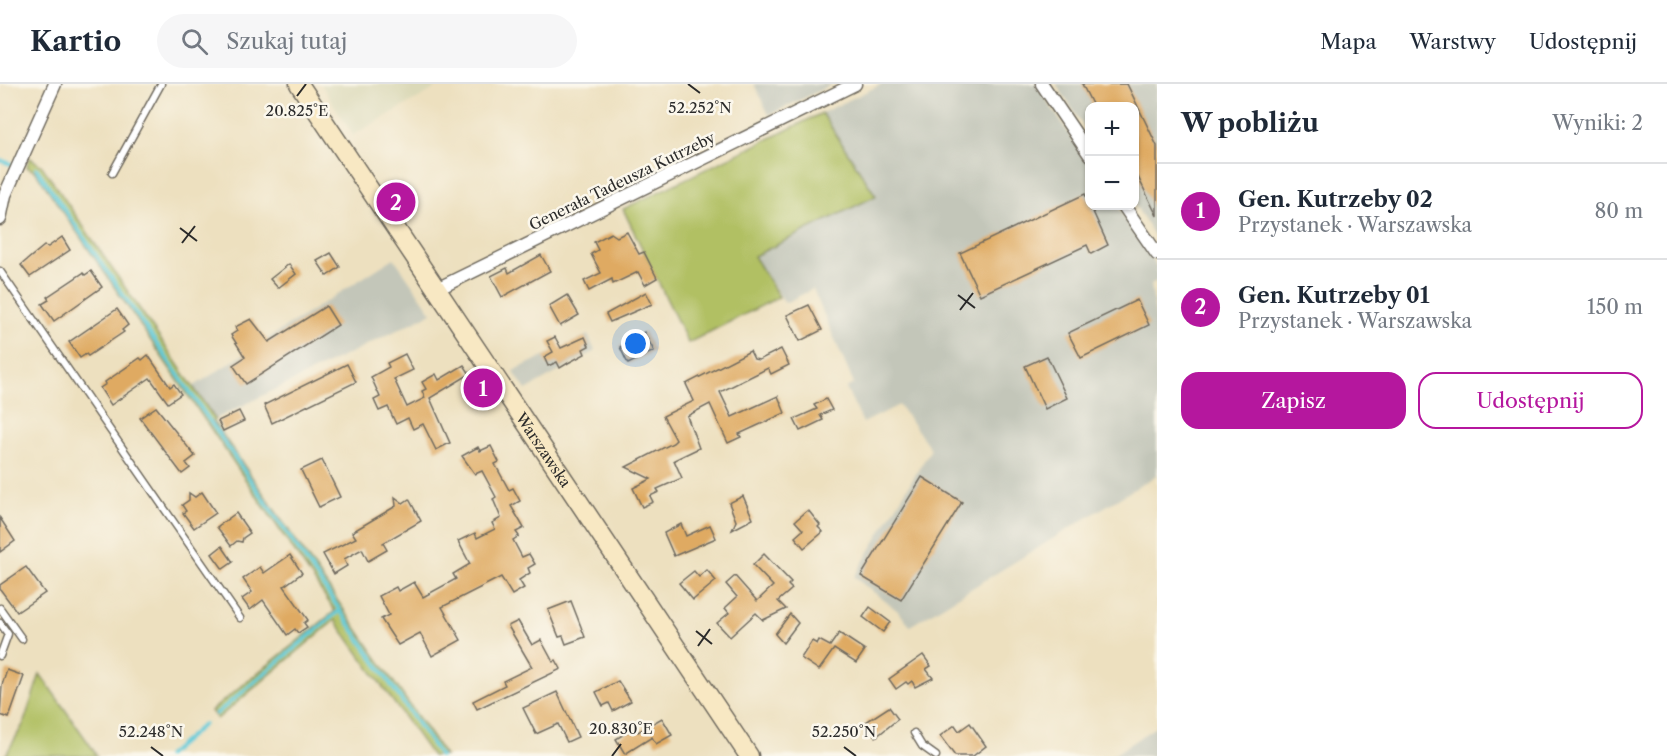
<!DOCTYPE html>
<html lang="pl">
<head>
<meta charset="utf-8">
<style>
	body { margin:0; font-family:"Libre Caslon Text",serif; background:#f6f6f7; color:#1f2937 }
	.controls { position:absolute; right:18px; top:18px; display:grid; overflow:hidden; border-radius:12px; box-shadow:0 2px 4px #0004 }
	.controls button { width:54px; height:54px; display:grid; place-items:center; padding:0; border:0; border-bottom:2px solid #e0e1e3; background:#fff; color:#1f2937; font:30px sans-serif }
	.you { position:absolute; left:636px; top:260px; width:21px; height:21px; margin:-15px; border:4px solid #fff; border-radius:50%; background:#1a73e8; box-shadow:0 0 0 9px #1a73e833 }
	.badge { display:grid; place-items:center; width:39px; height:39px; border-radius:50%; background:#b5179e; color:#fff; font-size:20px; font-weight:700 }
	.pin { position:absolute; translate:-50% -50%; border:3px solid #fff; box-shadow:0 2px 6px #0006 }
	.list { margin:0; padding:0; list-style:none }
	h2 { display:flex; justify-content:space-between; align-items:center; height:78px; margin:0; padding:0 24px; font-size:26px }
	h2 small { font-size:20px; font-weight:400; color:#747a83 }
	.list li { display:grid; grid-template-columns:39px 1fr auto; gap:18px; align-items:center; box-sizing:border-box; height:96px; padding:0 24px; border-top:2px solid #e0e1e3 }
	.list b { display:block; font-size:22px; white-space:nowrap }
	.list p { margin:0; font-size:20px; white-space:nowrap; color:#747a83 }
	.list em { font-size:20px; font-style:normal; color:#747a83 }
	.actions { display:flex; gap:12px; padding:18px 24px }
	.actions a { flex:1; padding:14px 0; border:2px solid #b5179e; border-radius:18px; text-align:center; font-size:21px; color:#b5179e }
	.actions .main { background:#b5179e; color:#fff }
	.icon { flex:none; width:33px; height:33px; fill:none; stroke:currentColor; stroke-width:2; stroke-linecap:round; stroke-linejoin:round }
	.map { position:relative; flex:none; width:1157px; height:672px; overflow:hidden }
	header { display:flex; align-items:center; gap:36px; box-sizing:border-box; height:84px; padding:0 30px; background:#fff; border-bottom:2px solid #e0e1e3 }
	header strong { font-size:28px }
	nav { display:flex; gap:33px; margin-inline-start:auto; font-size:21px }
	.search { width:420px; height:54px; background:#f6f6f7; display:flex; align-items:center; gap:15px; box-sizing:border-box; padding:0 21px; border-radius:33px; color:#747a83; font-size:22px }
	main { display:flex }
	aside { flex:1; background:#fff }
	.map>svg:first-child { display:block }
	.built { fill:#dbd9b8 }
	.industrial { fill:#c3c6b9 }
	.green { fill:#b1c063; stroke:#6e7647; stroke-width:1.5 }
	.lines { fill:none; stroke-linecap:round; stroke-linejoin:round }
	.stream { stroke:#5ec9d8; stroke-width:4 }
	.building { fill:#dfaa62 }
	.service-casing { stroke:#6f6a5f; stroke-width:9 }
	.minor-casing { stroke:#6f6a5f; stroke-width:15 }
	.secondary-casing { stroke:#6f6a5f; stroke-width:21 }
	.service { stroke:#fff; stroke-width:6 }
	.minor { stroke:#fff; stroke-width:12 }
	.secondary { stroke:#f8e8c3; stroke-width:18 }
	.ticks { fill:none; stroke:#2b2b2b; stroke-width:2 }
	.labels { text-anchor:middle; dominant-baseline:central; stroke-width:5; stroke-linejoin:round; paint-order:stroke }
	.street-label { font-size:15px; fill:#2b2b2b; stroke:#fbf7ec }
	.ticks-label { font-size:15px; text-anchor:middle; fill:#2b2b2b; stroke:#fbf7ec; stroke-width:5; stroke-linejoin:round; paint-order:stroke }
</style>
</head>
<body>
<header>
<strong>Kartio</strong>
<div class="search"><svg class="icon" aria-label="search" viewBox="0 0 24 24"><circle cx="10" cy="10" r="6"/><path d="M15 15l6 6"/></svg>Szukaj tutaj</div>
<nav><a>Mapa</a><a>Warstwy</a><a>Udostępnij</a></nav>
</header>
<main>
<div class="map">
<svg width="1157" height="672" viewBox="0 0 1157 672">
	<rect width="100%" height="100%" fill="#fbf7ec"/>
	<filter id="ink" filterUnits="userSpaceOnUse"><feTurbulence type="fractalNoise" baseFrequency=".0167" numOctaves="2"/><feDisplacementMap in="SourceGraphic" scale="12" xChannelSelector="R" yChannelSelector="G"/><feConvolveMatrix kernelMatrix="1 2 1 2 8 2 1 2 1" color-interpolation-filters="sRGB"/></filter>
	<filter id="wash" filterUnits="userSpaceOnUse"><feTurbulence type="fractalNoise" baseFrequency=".008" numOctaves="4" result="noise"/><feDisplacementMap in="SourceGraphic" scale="24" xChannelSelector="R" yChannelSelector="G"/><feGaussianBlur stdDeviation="1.35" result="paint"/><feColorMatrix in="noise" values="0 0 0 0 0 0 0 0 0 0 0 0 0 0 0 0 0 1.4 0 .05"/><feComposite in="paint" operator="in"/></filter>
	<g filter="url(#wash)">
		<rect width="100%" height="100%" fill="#ede0bf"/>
		<path class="built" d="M321 0H439L431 7 353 51Z"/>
		<g class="industrial">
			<path d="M754 0H833L769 31Z"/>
			<path d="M882 0H1036L1089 80 1090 122H1117L1157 183V197L1151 200 1157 242V391L910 542 898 527 854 493 931 365 899 321 863 339 846 304 854 300 813 205 785 219 754 172 875 112 822 29Z"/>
			<path d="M1056 0H1157V156L1135 121 1134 22H1090L1089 51Z"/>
			<path d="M394 174 432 229 215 335 191 304Z"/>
			<path d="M588 251 595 267 526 306 513 287Z"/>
			<path d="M1157 642V672H1112Z"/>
		</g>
		<g class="green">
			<path d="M822 29 876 112 754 172 779 213 688 259 623 125Z"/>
			<path d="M29 73 42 82 215 335 213 337 445 672H432L335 536 217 635 211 627 335 527 36 88 27 83Z"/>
			<path d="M40 590 90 661 97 672H5L23 641Z"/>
		</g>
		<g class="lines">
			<g class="stream">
				<path d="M0 76 11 80"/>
				<path d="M36 84 440 672"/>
				<path d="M216 630 339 527"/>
				<path d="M167 672 204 640"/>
			</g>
		</g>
		<g id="blocks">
			<g class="building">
				<path d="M1082 0H1127L1157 62V132L1138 93 1134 94V22H1093Z"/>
				<path d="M1085 110 1108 161 1091 170 1087 161 980 211 960 169Z"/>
				<path d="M627 148 639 170 644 168 657 194 645 201 638 188 613 200 612 195 589 207 584 197 601 189 591 170 598 166 594 158 611 149 617 153Z"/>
				<path d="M62 153 70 166 30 193 21 181 44 162 48 163Z"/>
				<path d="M331 169 340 183 327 192 317 177Z"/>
				<path d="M541 171 550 187 502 213 491 192 507 184 509 189Z"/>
				<path d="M289 180 296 190 278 204 270 195Z"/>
				<path d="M91 187 102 203 54 237 42 220 49 216 47 213 83 189 85 191Z"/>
				<path d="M646 208 652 220 610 238 606 230Z"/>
				<path d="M567 211 579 231 560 242 549 222Z"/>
				<path d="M1137 216 1149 241 1081 274 1068 249Z"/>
				<path d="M809 221 822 246 800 257 787 231Z"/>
				<path d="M326 222 338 241 246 300 233 281 245 273 231 251 237 247 235 243 251 235 269 258Z"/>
				<path d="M117 225 128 241 122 246 124 248 88 272 86 270 80 274 69 258Z"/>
				<path d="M644 248 654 267 628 280 620 263Z"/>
				<path d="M555 253 561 264 585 253 589 262 583 265 585 270 568 279 560 284 557 278 548 282 544 273 553 268 547 257Z"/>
				<path d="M781 265 789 281 771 290 768 284 720 308 732 333 778 312 785 329 739 350 741 353 728 359 710 320 687 332 699 364 674 376 682 394 657 405 659 408 650 412 653 418 642 423 633 404 651 395 626 383 673 359 676 356 663 332 694 317 686 300 750 267 754 275 759 276Z"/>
				<path d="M405 270 413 286 394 295 407 323 425 314 422 307 426 305 422 298 436 290 439 296 464 281 470 290 430 314 450 359 436 366 423 340 413 345 408 334 396 340 388 323 379 327 374 316 380 313 371 293 389 283 387 279Z"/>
				<path d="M148 271 170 303 174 300 181 310 168 319 150 294 111 321 100 304 106 300 105 298 140 274 142 276Z"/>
				<path d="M1047 272 1067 314 1045 325 1025 282Z"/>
				<path d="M347 280 356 298 272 339 264 321Z"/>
				<path d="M826 315 832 326 820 331 823 336 800 347 794 335 817 325 814 321Z"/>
				<path d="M156 323 195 372 186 379 190 384 182 390 140 334Z"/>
				<path d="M239 327 244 337 223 347 218 337Z"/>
				<path d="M491 362 499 378 495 380 509 406 513 404 520 417 511 422 524 444 516 448 519 452 513 456 522 473 529 470 535 480 528 484 530 489 519 496 524 504 512 511 501 493 442 523 461 556 432 572 420 549 398 561 381 535 389 531 379 512 396 503 398 507 414 498 423 513 456 495 453 490 470 480 458 457 475 449 477 454 495 445 492 439 501 434 493 415 496 413 482 387 475 390 462 372 478 363 480 367Z"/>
				<path d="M322 376 340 413 319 423 301 386Z"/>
				<path d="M922 393 962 418 901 516 861 492Z"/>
				<path d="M202 408 216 429 194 444 183 429 186 427 182 421 189 416V409L195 413Z"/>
				<path d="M743 412 753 435 732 446 736 437 729 419Z"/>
				<path d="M395 413 403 419 409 415 421 437 383 459 387 466 368 477 362 465 344 475 347 482 334 490 323 470 356 454 352 448 396 422Z"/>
				<path d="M808 426 820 441 818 443 823 448 804 464 795 453 803 446 795 437Z"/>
				<path d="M236 429 250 449 243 454 242 458 237 457 231 462 217 443Z"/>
				<path d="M0 434 15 457 0 468Z"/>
				<path d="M681 440 686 452 710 441 716 454 674 472 664 449Z"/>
				<path d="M222 462 233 478 223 485 212 470Z"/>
				<path d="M764 470 791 498 788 501 792 505 778 517 786 525 763 536 756 529 730 553 717 539 729 529 725 524 737 513 726 500 735 492 757 517 773 502 753 481Z"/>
				<path d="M290 471 302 489 284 502 308 536 304 539 307 543 298 549 295 545 287 551 263 516 250 526 242 515 252 508 243 495 260 483 264 489Z"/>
				<path d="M26 483 45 509 17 528 0 505V501Z"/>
				<path d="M707 486 716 497 693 516 679 499 694 487 699 493Z"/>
				<path d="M571 517 585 553 566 560 563 552 559 553 548 526Z"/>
				<path d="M870 523 890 538 883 548 863 533Z"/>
				<path d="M790 530 798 539 783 559 775 550Z"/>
				<path d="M518 537 532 561 541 556 553 578 556 576 561 585 477 625 473 617 505 601 503 597 532 583 508 542Z"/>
				<path d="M839 549 865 566 856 579 834 565 819 586 801 574 812 557 817 560 819 556 830 562Z"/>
				<path d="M923 571 931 582 926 585 933 594 915 603 912 597 908 600 906 598 896 605 889 595Z"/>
				<path d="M7 586 24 592 9 634 0 631 2 601Z"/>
				<path d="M618 597 631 617 613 627 609 619 603 622 596 608Z"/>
				<path d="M557 608 578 653 567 658 558 640 536 650 523 624Z"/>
				<path d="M889 623 898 635 876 653 866 638Z"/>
				<path d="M662 634 672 651 656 660 652 653 625 670 616 655 635 643 638 648Z"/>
				<path d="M970 639 986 662 973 672H955L940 652 955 641 959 647Z"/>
			</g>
		</g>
	</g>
	<g filter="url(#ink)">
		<use href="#blocks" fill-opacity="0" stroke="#6f6a5f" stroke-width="1.5"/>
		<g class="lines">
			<defs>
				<g id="service">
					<path d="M112 89 161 0"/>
					<path d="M0 187 240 534"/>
					<path d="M0 524 22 555"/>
					<path d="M0 539 8 550 0 572"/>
					<path d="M914 649 922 662 936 672"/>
				</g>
				<g id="minor">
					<path d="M1042 0 1090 71"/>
					<path d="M1124 122 1157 170"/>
					<path d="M0 135 5 111 55 0"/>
					<path d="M435 206 855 0"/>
				</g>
				<g id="secondary">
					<path id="s1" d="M299 0 749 672"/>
				</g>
			</defs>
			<use href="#service" class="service-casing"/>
			<use href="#minor" class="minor-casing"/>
			<use href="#secondary" class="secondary-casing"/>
			<use href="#service" class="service"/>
			<use href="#minor" class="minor"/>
			<use href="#secondary" class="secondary"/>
		</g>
	</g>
	<path class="ticks" d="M688 0 700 9M297 12 306 0M180 144 197 157M182 159 195 142M958 211 975 224M960 226 973 209M696 547 712 560M698 562 710 545M151 663 163 672M844 663 856 672M612 672 621 660"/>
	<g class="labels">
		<g class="street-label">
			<text transform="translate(622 97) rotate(-26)">Generała Tadeusza Kutrzeby</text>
			<text stroke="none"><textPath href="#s1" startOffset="440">Warszawska</textPath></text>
		</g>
	</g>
	<g class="ticks-label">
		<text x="700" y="29">52.252°N</text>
		<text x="297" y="32">20.825°E</text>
		<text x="621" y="650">20.830°E</text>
		<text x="151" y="653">52.248°N</text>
		<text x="844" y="653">52.250°N</text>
	</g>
</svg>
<div class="controls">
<button>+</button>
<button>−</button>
</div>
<div class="you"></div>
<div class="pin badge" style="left:483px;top:304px">1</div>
<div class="pin badge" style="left:396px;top:118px">2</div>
</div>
<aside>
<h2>W pobliżu<small>Wyniki: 2</small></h2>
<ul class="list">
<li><span class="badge">1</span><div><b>Gen. Kutrzeby 02</b><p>Przystanek · Warszawska</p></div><em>80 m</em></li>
<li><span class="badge">2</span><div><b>Gen. Kutrzeby 01</b><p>Przystanek · Warszawska</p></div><em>150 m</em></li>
</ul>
<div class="actions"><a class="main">Zapisz</a><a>Udostępnij</a></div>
</aside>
</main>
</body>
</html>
